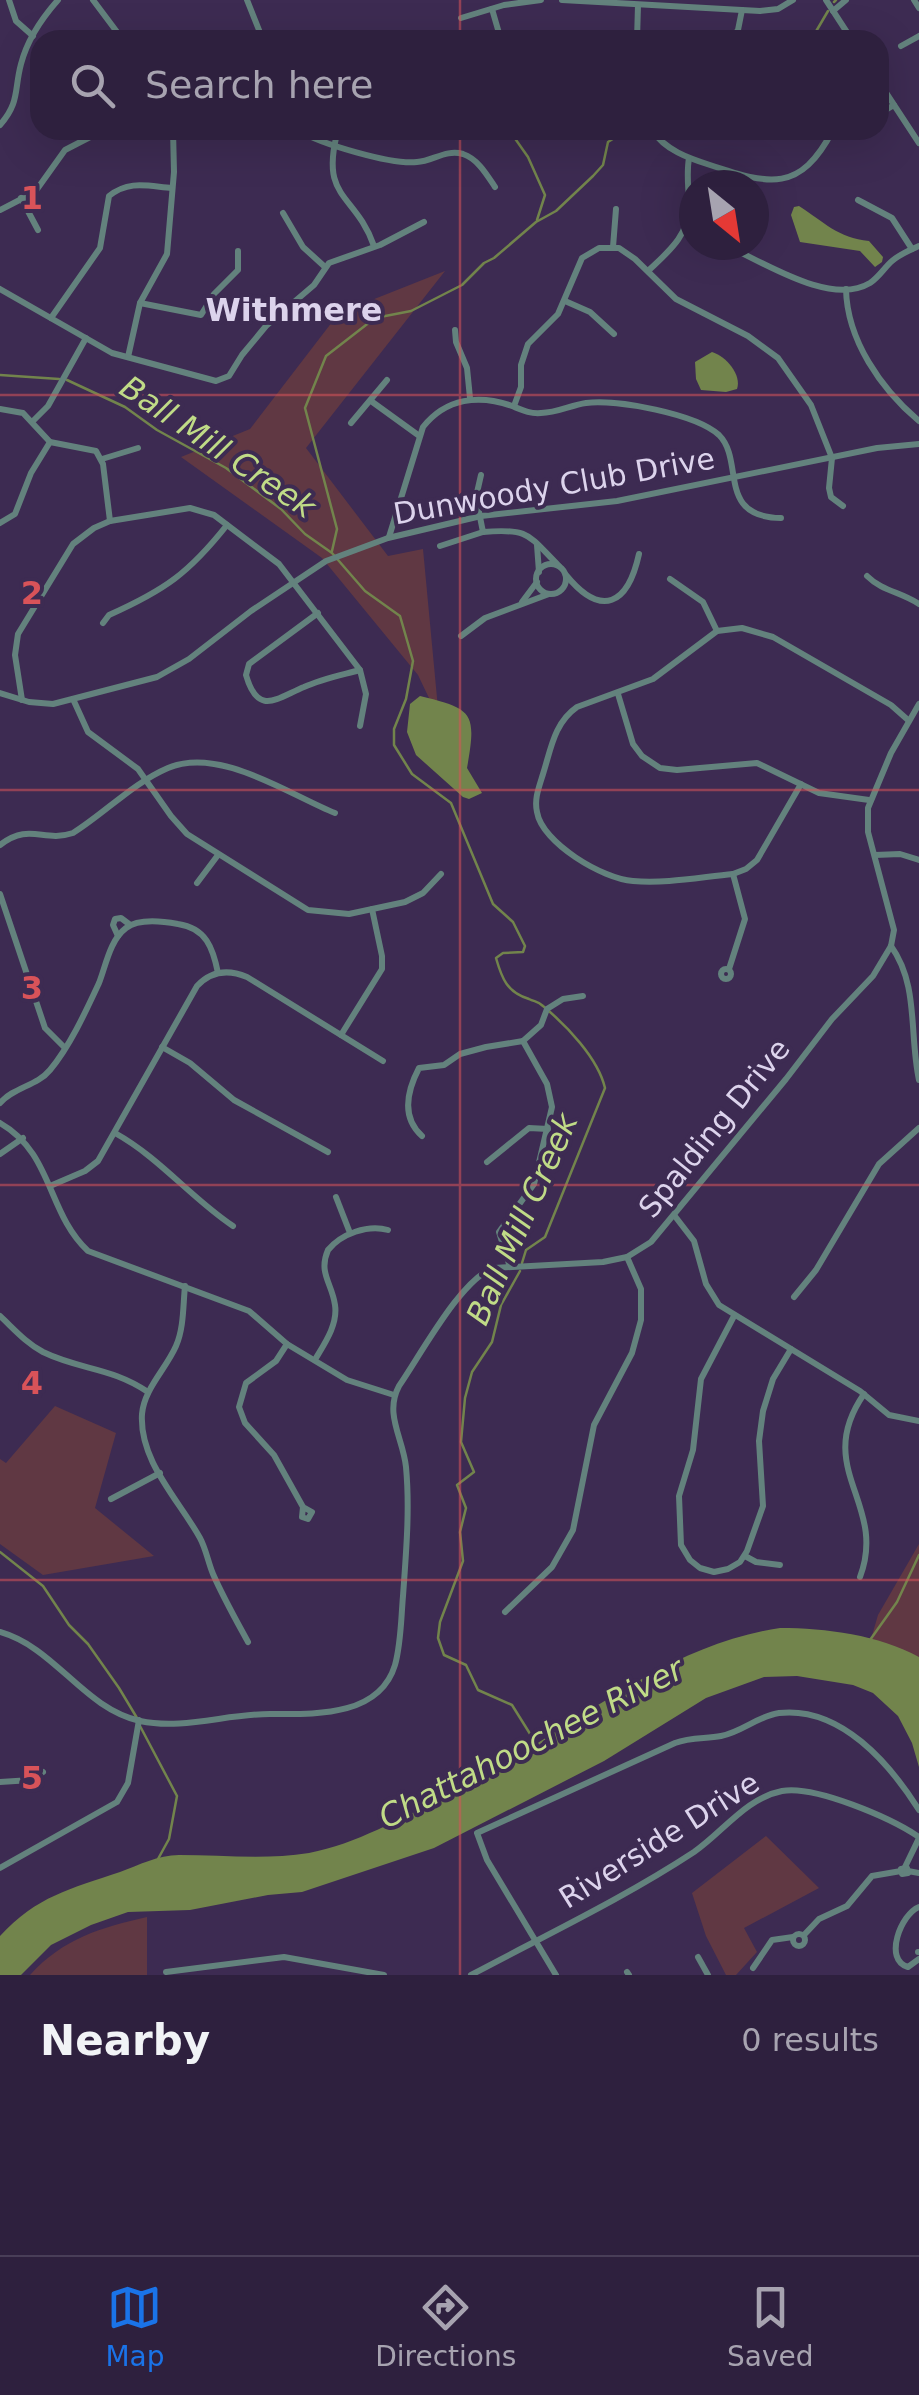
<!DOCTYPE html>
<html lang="en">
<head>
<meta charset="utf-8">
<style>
	body { margin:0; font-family:"DejaVu Sans",sans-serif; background:#3a2d49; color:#f1f3f6 }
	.compass { position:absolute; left:679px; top:170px; width:90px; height:90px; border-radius:50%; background:#2e203e; box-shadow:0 10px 40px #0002; rotate:150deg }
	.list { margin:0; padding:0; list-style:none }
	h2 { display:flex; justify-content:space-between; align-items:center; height:130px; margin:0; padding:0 40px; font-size:42px }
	h2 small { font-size:32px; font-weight:400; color:#a7a3b0 }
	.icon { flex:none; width:55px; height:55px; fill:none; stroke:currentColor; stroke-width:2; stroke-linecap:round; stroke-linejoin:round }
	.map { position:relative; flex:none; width:919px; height:1975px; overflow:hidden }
	.search { position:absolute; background:#2e203e; box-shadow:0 10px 40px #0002; left:30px; right:30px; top:30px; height:110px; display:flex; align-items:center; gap:25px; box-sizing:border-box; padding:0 35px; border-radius:30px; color:#a7a3b0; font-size:38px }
	.sheet { height:280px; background:#2e203e }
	nav { display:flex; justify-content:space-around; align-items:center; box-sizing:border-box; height:140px; border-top:2px solid #493e58; background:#2e203e; font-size:28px; color:#a7a3b0 }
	nav a { display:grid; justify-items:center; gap:5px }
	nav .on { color:#1a73e8 }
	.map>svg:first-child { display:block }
	.green { fill:#603843 }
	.water { fill:#72844c }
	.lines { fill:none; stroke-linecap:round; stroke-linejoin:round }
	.stream { stroke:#72844c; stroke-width:2.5 }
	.minor { stroke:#63827d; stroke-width:6 }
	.grid { fill:none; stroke:#d85359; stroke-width:2.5; stroke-opacity:0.55 }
	.labels { text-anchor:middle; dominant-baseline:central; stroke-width:8; stroke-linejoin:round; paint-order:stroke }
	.street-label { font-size:30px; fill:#dcd3ec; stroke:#3d2b52 }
	.neighbourhood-label { font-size:32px; font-weight:bold; fill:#dcd3ec; stroke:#3d2b52 }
	.water-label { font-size:32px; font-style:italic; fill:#c0db87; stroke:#3d2b52 }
	.grid-label { font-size:32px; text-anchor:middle; font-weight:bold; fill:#d85359; stroke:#3d2b52; stroke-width:8; stroke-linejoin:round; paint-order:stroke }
</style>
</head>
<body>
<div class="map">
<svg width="919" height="1975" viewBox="0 0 919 1975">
	<rect width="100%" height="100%" fill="#3d2b52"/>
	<g class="green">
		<path d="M445 271 306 448 388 556 423 549 439 719 418 675 322 558 181 457 250 429 339 313Z"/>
		<path d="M55 1406 116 1433 95 1508 154 1556 43 1575 0 1544V1459L6 1463Z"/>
		<path d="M919 1544V1657L871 1639 878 1615Z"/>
		<path d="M766 1836 819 1888 744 1928 757 1952 736 1975H726L706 1936 692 1893Z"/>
		<path d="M147 1917V1975H30C62 1939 102 1927 147 1917Z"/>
	</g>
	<g class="water">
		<path d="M799 206C824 222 838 238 869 241L883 257 882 262 875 267 860 251 800 242 791 215 794 207Z"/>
		<path d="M712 352C726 356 742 375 737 389L726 392 701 390 696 379 695 362Z"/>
		<path d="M420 696C473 709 477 712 467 768L482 793 469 799 463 797 416 755 407 732 410 704Z"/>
		<path d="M780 1628C826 1628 879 1635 919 1657V1767L912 1743 898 1716 873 1693 853 1685 797 1676 764 1677 706 1698 604 1761 434 1848 302 1892 268 1895 190 1910 128 1912 91 1925 51 1945 21 1975H0V1936C37 1896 70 1889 120 1872 139 1865 158 1855 179 1855 222 1855 266 1860 309 1853 357 1844 399 1818 444 1798 473 1785 516 1769 536 1744 614 1696 687 1642 780 1628Z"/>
	</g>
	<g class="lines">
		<g class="stream">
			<path d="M834 2 836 0"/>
			<path d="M811 40 828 11"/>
			<path d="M509 130 528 157 545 195 537 220"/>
			<path d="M0 375 59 379"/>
			<path d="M67 380 125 407 157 430 226 468 281 509 305 534 332 553 365 591 400 616 413 661 406 699 394 729V745L412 774 451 803 493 904 513 922 525 946 523 952 503 953 496 958C502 979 507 992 529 999 535 1002 538 1001 543 1006 566 1025 598 1058 605 1088L545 1237 526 1250 522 1263"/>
			<path d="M332 551 337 529 305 408 326 356 375 318 411 311 462 285 484 263 494 258 536 222 556 211 593 176 603 165 608 142 627 130"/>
			<path d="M520 1271 501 1305 492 1342 472 1372 465 1398 461 1442 474 1472 457 1485 466 1508 460 1532 463 1561 440 1622 438 1638 444 1655 466 1665 478 1690 512 1705 537 1745"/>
			<path d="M0 1552 43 1586 69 1625 88 1644 119 1688 137 1718"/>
			<path d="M870 1640 897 1602 919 1555"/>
			<path d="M140 1726 177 1796 169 1839 158 1859"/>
		</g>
		<g class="minor">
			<path d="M9 0 16 21 33 36"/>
			<path d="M93 0 123 40"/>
			<path d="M247 0 263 40"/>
			<path d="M562 0 760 11 778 9 793 0"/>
			<path d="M826 0 852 40"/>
			<path d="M914 0 919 8"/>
			<path d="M492 9 501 40"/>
			<path d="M833 11 846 0"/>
			<path d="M461 18 504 5 541 0"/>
			<path d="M363 40 364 37"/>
			<path d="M637 40 638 5"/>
			<path d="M731 40 738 30 742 10"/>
			<path d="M901 46 919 36"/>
			<path d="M879 82 919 143"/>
			<path d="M879 114 894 105"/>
			<path d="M0 125C20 102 14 90 21 64 27 41 42 18 58 0"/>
			<path d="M298 130C320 144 392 165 417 162 433 161 446 149 463 154 478 159 487 175 495 187"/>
			<path d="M338 130C319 200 355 192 374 246"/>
			<path d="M652 130C665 150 688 158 710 165 770 185 800 193 833 130"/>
			<path d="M557 132 558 130"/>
			<path d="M21 198 38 230"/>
			<path d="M858 200 892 218 912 249"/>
			<path d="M0 210 35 192 65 150 94 135 112 130"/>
			<path d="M283 213 303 247 325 267"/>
			<path d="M725 245C762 261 830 307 870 283 879 277 884 268 892 261 900 254 910 250 919 246"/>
			<path d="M613 247 616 209"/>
			<path d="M648 271C668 252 689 236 689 205 689 189 686 175 689 158"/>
			<path d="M0 289 112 353 216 381 229 376 242 355 266 326 314 285 329 263 380 245 424 222"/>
			<path d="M846 289C847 340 881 389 919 421"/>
			<path d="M565 301 590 312 614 334"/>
			<path d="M140 303 201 315 214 294 238 270V251"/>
			<path d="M51 318 100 248 109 196C129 180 147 186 172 188"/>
			<path d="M455 330 456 342 467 368 470 398"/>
			<path d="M128 357 140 303 167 254 174 172 173 130"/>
			<path d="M371 401 418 435"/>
			<path d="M514 406 521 387V365L528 344 558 314 582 258 599 248H619L635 259 676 299 748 336 778 358 811 405 832 458 829 488 831 497 843 506"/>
			<path d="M0 409 23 413 50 442 96 451 103 464 110 521"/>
			<path d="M33 421 48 406 86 338"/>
			<path d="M351 423 387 380"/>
			<path d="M102 459 138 448"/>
			<path d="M481 475 476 497 483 532C530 528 528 535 559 566"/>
			<path d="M0 523 15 514 31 473 50 442"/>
			<path d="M389 537 423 427C446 398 479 394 512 406 522 410 530 414 541 413 557 413 571 405 586 403 617 399 696 414 719 435 745 461 716 517 781 518"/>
			<path d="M537 545 539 572"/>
			<path d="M440 546 483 532"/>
			<circle cx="551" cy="579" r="15"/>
			<path d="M566 575C602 619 628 604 639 554"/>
			<path d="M867 576C882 591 901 592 919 604"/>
			<path d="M670 579 703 602 717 631"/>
			<path d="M522 602 537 582"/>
			<path d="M318 613 249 664 246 675C258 717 277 698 304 687 322 679 342 675 360 670"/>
			<path d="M103 623 109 615C165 590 189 573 227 525"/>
			<path d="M461 636 485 618 549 594"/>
			<path d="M0 693 29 702 53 704 157 677 189 659 251 611 326 561 388 538 481 516 617 501 877 448 919 444"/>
			<path d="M618 694 633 744 642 756 660 768 677 770 757 763 819 793 869 800"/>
			<path d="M73 699 88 732 138 769 171 816 187 834 308 910 349 914 405 902 423 893 441 874"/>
			<path d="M22 700 15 655 18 634 73 544 94 528 110 521 190 508 214 515 279 564 360 670 366 694 360 726"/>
			<path d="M801 784 757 860 746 869 733 874C701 877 665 884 633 881 603 879 542 843 537 812 534 799 539 787 543 774 551 749 554 723 577 707L653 679 717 631 742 628 773 637 891 705 908 720"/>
			<path d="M0 845C30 822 43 843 73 833 105 813 133 783 168 768 219 746 288 794 335 813"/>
			<path d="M875 855 900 854 919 860"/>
			<path d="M197 883 218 855"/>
			<path d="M0 894 45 1028 64 1047"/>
			<path d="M118 936 113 925 115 919 121 918 129 924"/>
			<path d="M891 946C919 985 909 1034 919 1080"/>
			<circle cx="726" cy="974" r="5"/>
			<path d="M729 969 745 919 733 874"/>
			<path d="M341 1035 382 969V956L372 909"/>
			<path d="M523 1041 541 1025 547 1009 563 999 583 996"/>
			<path d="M162 1047 190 1063 234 1100 328 1152"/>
			<path d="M0 1103C14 1087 37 1086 50 1070 70 1046 86 1011 99 983 106 965 110 940 126 928 139 918 162 921 178 924 206 928 213 948 218 973"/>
			<path d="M0 1123C53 1153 47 1213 88 1251L249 1311 287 1344 347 1380 394 1395"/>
			<path d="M115 1133C160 1158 191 1198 233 1226"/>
			<path d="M422 1136C401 1117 407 1091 419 1068L444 1065 460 1054 486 1047 523 1041"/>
			<path d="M0 1154 23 1138"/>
			<path d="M487 1162 529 1128 548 1129"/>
			<path d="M50 1186 85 1171 98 1161 197 986C211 971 228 969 247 977L383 1061"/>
			<path d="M336 1197 350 1233"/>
			<path d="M674 1215 694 1241 706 1284 719 1305 860 1391 889 1415 919 1421"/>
			<path d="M510 1267 499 1232 534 1184 552 1107 547 1084 523 1041"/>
			<path d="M185 1286C183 1305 184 1328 176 1346 166 1369 144 1389 142 1414 139 1461 179 1500 200 1538 206 1549 208 1562 213 1574 223 1597 236 1620 248 1642"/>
			<path d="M794 1297 816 1270 879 1164 919 1128"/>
			<path d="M0 1316C14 1329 26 1343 43 1352 80 1370 111 1367 148 1392"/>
			<path d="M734 1316 701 1379 693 1450 679 1496 681 1545 690 1560 700 1568 714 1572 728 1569 740 1562 747 1551 763 1506 759 1441 763 1411 773 1379 791 1349"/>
			<path d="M287 1344 276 1361 246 1383 239 1407 245 1423 274 1455 303 1507 312 1512 308 1519 302 1517 303 1507"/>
			<path d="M316 1358C325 1343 338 1324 335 1305 332 1283 318 1273 328 1250 341 1234 368 1224 388 1230"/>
			<path d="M111 1499 160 1473"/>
			<path d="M745 1556 756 1562 780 1565"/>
			<path d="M860 1577C888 1503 812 1469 864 1394"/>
			<path d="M505 1612 552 1567 573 1530 594 1425 632 1353 641 1320V1289L627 1257"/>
			<path d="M0 1632C56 1648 83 1708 140 1721 183 1730 226 1714 270 1714 312 1714 379 1718 395 1665 401 1644 401 1619 403 1596 406 1553 410 1510 406 1467 403 1438 384 1414 399 1386 420 1356 462 1277 494 1268L603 1262 627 1257 651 1242 786 1079 832 1019 873 976 891 946 894 930 868 832V808L891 753 919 704"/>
			<path d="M0 1782 31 1780 43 1772"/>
			<path d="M905 1867 919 1838"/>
			<path d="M0 1868 117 1802 128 1783 139 1720"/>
			<path d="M907 1868 908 1873 902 1874 901 1869Z"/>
			<path d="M908 1871 919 1873"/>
			<path d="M919 1907C901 1914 883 1960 908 1967L919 1959"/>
			<circle cx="799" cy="1940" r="6"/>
			<path d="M804 1935 819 1919 847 1906 872 1876 901 1871"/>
			<path d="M918 1952H919"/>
			<path d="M698 1957 708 1975"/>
			<path d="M753 1968 772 1940 793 1937"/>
			<path d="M166 1972 284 1957 384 1975"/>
			<path d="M627 1972 629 1975"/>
			<path d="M471 1975C546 1935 624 1898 694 1852 723 1832 746 1798 782 1791 815 1785 891 1818 919 1837"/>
			<path d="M556 1975 487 1860 477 1833 675 1743C691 1737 706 1739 721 1736 742 1732 758 1716 779 1713 841 1706 890 1764 919 1810"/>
		</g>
	</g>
	<path class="grid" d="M460 0V40M460 130V1975M0 395H919M0 790H919M0 1185H919M0 1580H919"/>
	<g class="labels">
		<g class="street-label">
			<text transform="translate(554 486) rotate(-10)">Dunwoody Club Drive</text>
			<text transform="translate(714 1128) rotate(-51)">Spalding Drive</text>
			<text transform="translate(659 1840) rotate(-32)">Riverside Drive</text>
		</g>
		<g class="neighbourhood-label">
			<text x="294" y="310">Withmere</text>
		</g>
		<g class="water-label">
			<text transform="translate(218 447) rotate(34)">Ball Mill Creek</text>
			<text transform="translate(522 1219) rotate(-66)">Ball Mill Creek</text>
			<text transform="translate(531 1743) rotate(-27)">Chattahoochee River</text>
		</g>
	</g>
	<g class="grid-label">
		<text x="32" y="209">1</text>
		<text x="32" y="604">2</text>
		<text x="32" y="999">3</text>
		<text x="32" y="1394">4</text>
		<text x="32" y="1789">5</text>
	</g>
</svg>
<svg class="compass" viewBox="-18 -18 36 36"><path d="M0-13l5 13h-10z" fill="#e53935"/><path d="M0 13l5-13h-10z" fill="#a7a3b0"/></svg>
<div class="search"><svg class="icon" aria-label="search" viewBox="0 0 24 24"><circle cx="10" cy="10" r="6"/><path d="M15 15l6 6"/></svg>Search here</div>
</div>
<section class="sheet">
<h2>Nearby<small>0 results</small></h2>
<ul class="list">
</ul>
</section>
<nav>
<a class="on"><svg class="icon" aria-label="map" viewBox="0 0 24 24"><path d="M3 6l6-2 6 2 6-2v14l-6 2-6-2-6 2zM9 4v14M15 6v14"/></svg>Map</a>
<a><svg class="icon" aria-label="directions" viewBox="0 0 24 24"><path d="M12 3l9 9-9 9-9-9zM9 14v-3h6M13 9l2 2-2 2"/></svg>Directions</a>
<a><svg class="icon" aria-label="saved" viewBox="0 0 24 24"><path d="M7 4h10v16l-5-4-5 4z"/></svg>Saved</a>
</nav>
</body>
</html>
